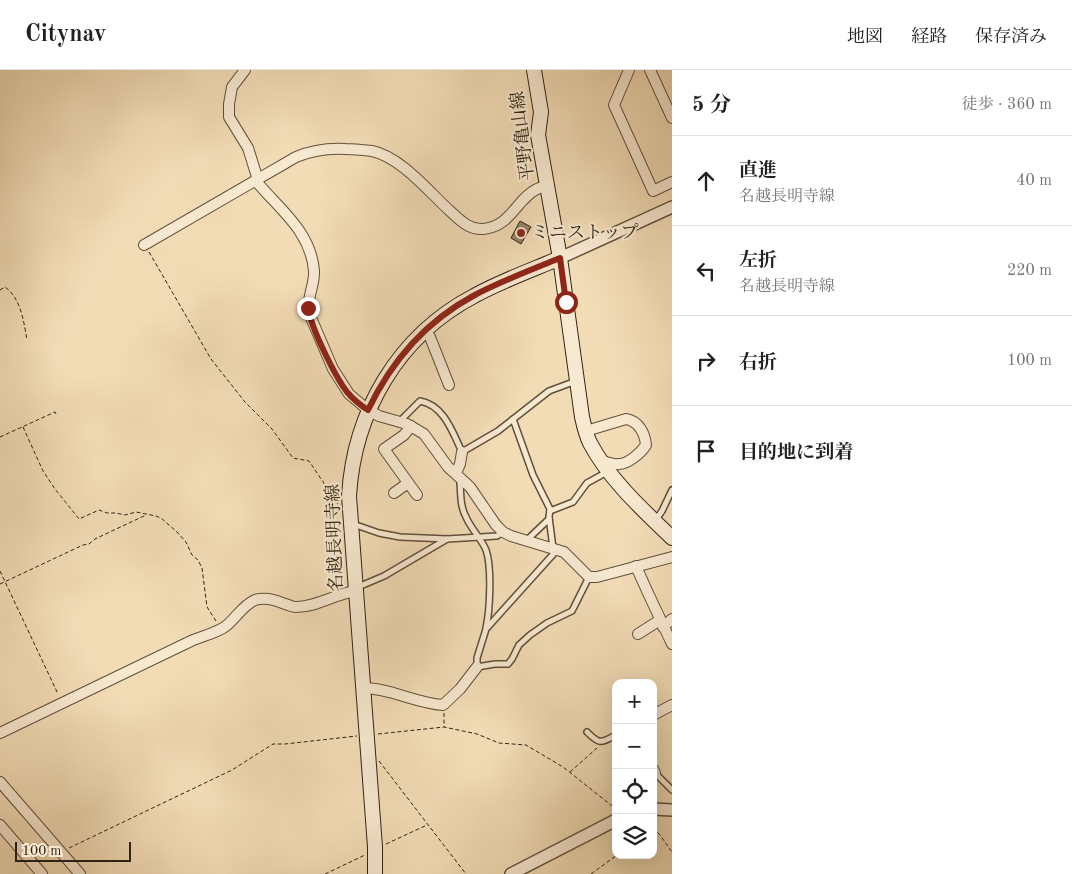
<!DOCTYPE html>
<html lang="ja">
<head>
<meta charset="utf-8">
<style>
	body { margin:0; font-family:"Old Standard TT","Noto Serif JP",serif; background:#f2f2f2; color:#202124 }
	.controls { position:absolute; right:15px; bottom:15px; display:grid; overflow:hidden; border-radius:10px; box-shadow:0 5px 20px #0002 }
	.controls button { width:45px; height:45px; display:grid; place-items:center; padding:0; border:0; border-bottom:1px solid #e0e0e0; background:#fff; color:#202124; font:25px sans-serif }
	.scale { position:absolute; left:15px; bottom:12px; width:116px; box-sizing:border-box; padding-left:5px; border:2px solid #302212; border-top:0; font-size:14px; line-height:18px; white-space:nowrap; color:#302212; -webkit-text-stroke:4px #f7e8d0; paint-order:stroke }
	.stop { position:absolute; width:15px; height:15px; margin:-11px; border:4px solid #8f2418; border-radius:50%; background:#fff }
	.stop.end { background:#8f2418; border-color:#fff; box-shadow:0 1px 5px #0008 }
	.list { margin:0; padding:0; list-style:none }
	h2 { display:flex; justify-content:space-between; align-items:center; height:65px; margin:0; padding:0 20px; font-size:21px }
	h2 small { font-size:16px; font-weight:400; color:#757577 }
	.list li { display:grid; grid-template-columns:32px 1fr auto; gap:15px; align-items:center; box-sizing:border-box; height:90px; padding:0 20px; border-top:1px solid #e0e0e0 }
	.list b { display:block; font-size:19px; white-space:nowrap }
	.list p { margin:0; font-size:16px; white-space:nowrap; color:#757577 }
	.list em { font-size:16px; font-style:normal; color:#757577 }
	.icon { flex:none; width:28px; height:28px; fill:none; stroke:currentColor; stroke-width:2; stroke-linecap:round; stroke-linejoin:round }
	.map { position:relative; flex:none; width:672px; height:804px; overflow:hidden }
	header { display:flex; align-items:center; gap:30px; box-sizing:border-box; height:70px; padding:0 25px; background:#fff; border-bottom:1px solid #e0e0e0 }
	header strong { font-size:24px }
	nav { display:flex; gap:28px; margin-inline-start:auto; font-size:18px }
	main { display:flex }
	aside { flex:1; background:#fff }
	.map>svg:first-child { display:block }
	.building { fill:#958367; stroke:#302212 }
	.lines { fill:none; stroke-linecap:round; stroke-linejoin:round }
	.service-casing { stroke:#60503b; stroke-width:8 }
	.minor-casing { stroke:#60503b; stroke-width:12 }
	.tertiary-casing { stroke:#60503b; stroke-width:14 }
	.secondary-casing { stroke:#302212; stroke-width:16 }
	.path { stroke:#302212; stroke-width:1; stroke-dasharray:4 2.5; stroke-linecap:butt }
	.service { stroke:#f7e8d0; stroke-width:5 }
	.minor { stroke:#f7e8d0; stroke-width:10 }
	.tertiary { stroke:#f7e8d0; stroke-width:11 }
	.secondary { stroke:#f7e8d0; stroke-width:14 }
	.route { stroke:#8f2418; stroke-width:6 }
	.poi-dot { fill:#8f2418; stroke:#f7e8d0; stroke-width:2 }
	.labels { text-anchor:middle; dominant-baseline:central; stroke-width:4.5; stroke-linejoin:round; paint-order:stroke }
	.street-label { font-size:18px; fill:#302212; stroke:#f7e8d0 }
	.poi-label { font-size:18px; fill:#302212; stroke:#f7e8d0; text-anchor:start }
</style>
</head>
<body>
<header>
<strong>Citynav</strong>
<nav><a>地図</a><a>経路</a><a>保存済み</a></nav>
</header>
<main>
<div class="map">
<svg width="672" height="804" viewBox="0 0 672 804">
	<rect width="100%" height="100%" fill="#f2dcb6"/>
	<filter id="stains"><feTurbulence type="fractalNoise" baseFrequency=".004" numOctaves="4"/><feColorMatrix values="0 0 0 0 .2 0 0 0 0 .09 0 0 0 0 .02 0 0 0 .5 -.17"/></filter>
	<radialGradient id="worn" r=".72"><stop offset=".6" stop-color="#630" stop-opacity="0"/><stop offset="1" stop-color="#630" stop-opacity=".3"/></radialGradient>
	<path class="building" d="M520 151 531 157 521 174 511 168Z"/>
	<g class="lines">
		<defs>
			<g id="service">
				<path d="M513 349 533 405 550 439 549 447 553 478"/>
				<path d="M400 351 420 331C444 335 453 363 462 382L498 361 549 321 576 311"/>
				<path d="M463 411 460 413C461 425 460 436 466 447 471 459 481 468 486 480 492 497 490 540 486 558"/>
				<path d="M550 441 573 432 587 413 607 402"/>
				<path d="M655 451 662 441 672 420"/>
				<path d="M353 454 379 463 400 467 447 469 497 466 503 462"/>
				<path d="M527 470 549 449"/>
				<path d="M557 480 486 559 477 588V597L495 594H508L512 589 519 575 530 565 547 553 572 541 589 507"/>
				<path d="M358 517 384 506 447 469"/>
				<path d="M587 662C600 675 601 673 616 665"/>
				<path d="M655 703 672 720"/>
			</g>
			<g id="minor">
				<path d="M245 0 232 17 229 34V47L248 78 258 110"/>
				<path d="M629 0 614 35 653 121 672 112"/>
				<path d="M650 0 672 48"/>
				<path d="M256 111C279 139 311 161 314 201 315 215 306 229 309 243L333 299 349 324 368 340 379 346 407 354 424 364 448 397 470 417 496 455 503 462 511 466 564 482 589 507H597L672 487"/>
				<path d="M144 175 296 87C313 80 327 78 345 79 354 79 363 80 372 81 401 87 429 122 450 141 460 150 469 160 483 159 511 157 516 129 537 119 540 117 545 117 548 116"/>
				<path d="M425 261 430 267 449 315"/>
				<path d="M411 356 404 365 384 379 417 425"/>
				<path d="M586 361 626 349C639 351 645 364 646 375 641 383 628 394 619 394 613 395 607 392 602 391"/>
				<path d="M456 403 460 394 462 382"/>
				<path d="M394 423 408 413"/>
				<path d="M636 496C647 522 660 548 672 574"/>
				<path d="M663 557 672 549"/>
				<path d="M638 564 660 550"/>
				<path d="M363 618C390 618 415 633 443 635L460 619 477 597"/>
				<path d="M653 645 672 635"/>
				<path d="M0 663 191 571C202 566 217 563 226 556 236 548 243 535 255 530 265 527 276 530 285 534 290 535 291 537 296 537 317 537 335 524 355 521"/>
				<path d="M653 699 655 703"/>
				<path d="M0 712 80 804"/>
				<path d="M0 755 42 804"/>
			</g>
			<g id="tertiary">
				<path d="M560 188 672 137"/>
				<path d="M653 739 672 740"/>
				<path d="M511 804 616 750"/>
			</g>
			<g id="secondary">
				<path d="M534 0 541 42 538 65 560 188 582 347C584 356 586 365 590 373 609 409 643 440 672 468"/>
				<path d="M375 804V777L349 426C354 342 398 266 474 226 501 211 532 200 560 188"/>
			</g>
		</defs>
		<use href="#service" class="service-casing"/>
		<use href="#minor" class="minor-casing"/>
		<use href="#tertiary" class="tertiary-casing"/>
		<use href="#secondary" class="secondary-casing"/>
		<g class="path">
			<path d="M149 182 211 289 245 332 272 359 293 388 309 391 338 434"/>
			<path d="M0 220 5 217C21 228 24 253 27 270"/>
			<path d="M23 357 43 401 55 419 79 449 99 440 107 443H116L125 445 136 442 156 446 161 448 177 462 186 472 192 485 198 490 202 498 207 537 216 551"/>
			<path d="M0 367 55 342 57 346"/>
			<path d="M0 501 58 624"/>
			<path d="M0 514 83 475 89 474 95 469 146 445"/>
			<path d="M444 643V657"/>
			<path d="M378 664 444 657 477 664 499 673 526 675 563 697 616 739"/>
			<path d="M379 691 466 804"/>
			<path d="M570 702 597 678"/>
			<path d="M653 758 660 765 672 782"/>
			<path d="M386 774 427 755"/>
			<path d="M69 778 232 700 273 674H285L357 666"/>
			<path d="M325 804 365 785"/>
			<path d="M591 804 617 785"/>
		</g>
		<use href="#service" class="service"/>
		<use href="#minor" class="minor"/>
		<use href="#tertiary" class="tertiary"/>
		<use href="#secondary" class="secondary"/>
	</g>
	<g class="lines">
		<path class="route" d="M308 238C311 258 335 306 347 322 353 329 360 335 368 340 391 292 425 252 473 226 501 211 531 200 560 188L566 232"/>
	</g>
	<circle class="poi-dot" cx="521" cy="163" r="5"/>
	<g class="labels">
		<g class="street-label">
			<text transform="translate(523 66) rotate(-97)">平野亀山線</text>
			<text transform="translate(335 468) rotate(-92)">名越長明寺線</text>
		</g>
		<g class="poi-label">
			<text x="531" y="163">ミニストップ</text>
		</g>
	</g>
	<rect width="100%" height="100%" filter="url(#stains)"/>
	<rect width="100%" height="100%" fill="url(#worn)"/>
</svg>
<div class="controls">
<button>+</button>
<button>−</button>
<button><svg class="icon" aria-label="locate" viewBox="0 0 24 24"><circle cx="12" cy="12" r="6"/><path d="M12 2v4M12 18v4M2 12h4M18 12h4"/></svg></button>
<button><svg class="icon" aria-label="layers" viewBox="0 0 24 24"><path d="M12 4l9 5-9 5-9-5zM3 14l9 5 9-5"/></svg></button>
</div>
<div class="scale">100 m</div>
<div class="stop" style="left:566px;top:232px"></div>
<div class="stop end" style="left:308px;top:238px"></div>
</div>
<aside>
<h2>5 分<small>徒歩 · 360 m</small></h2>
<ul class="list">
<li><svg class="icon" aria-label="ahead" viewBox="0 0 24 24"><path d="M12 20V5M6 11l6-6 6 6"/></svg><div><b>直進</b><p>名越長明寺線</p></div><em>40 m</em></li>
<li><svg class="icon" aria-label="left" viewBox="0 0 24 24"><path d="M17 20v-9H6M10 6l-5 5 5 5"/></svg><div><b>左折</b><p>名越長明寺線</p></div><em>220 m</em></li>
<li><svg class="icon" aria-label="right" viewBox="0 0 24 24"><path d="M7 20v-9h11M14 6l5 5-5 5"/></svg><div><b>右折</b></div><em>100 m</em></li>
<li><svg class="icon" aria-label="arrive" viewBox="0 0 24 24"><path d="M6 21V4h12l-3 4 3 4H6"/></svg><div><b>目的地に到着</b></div></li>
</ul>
</aside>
</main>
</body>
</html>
